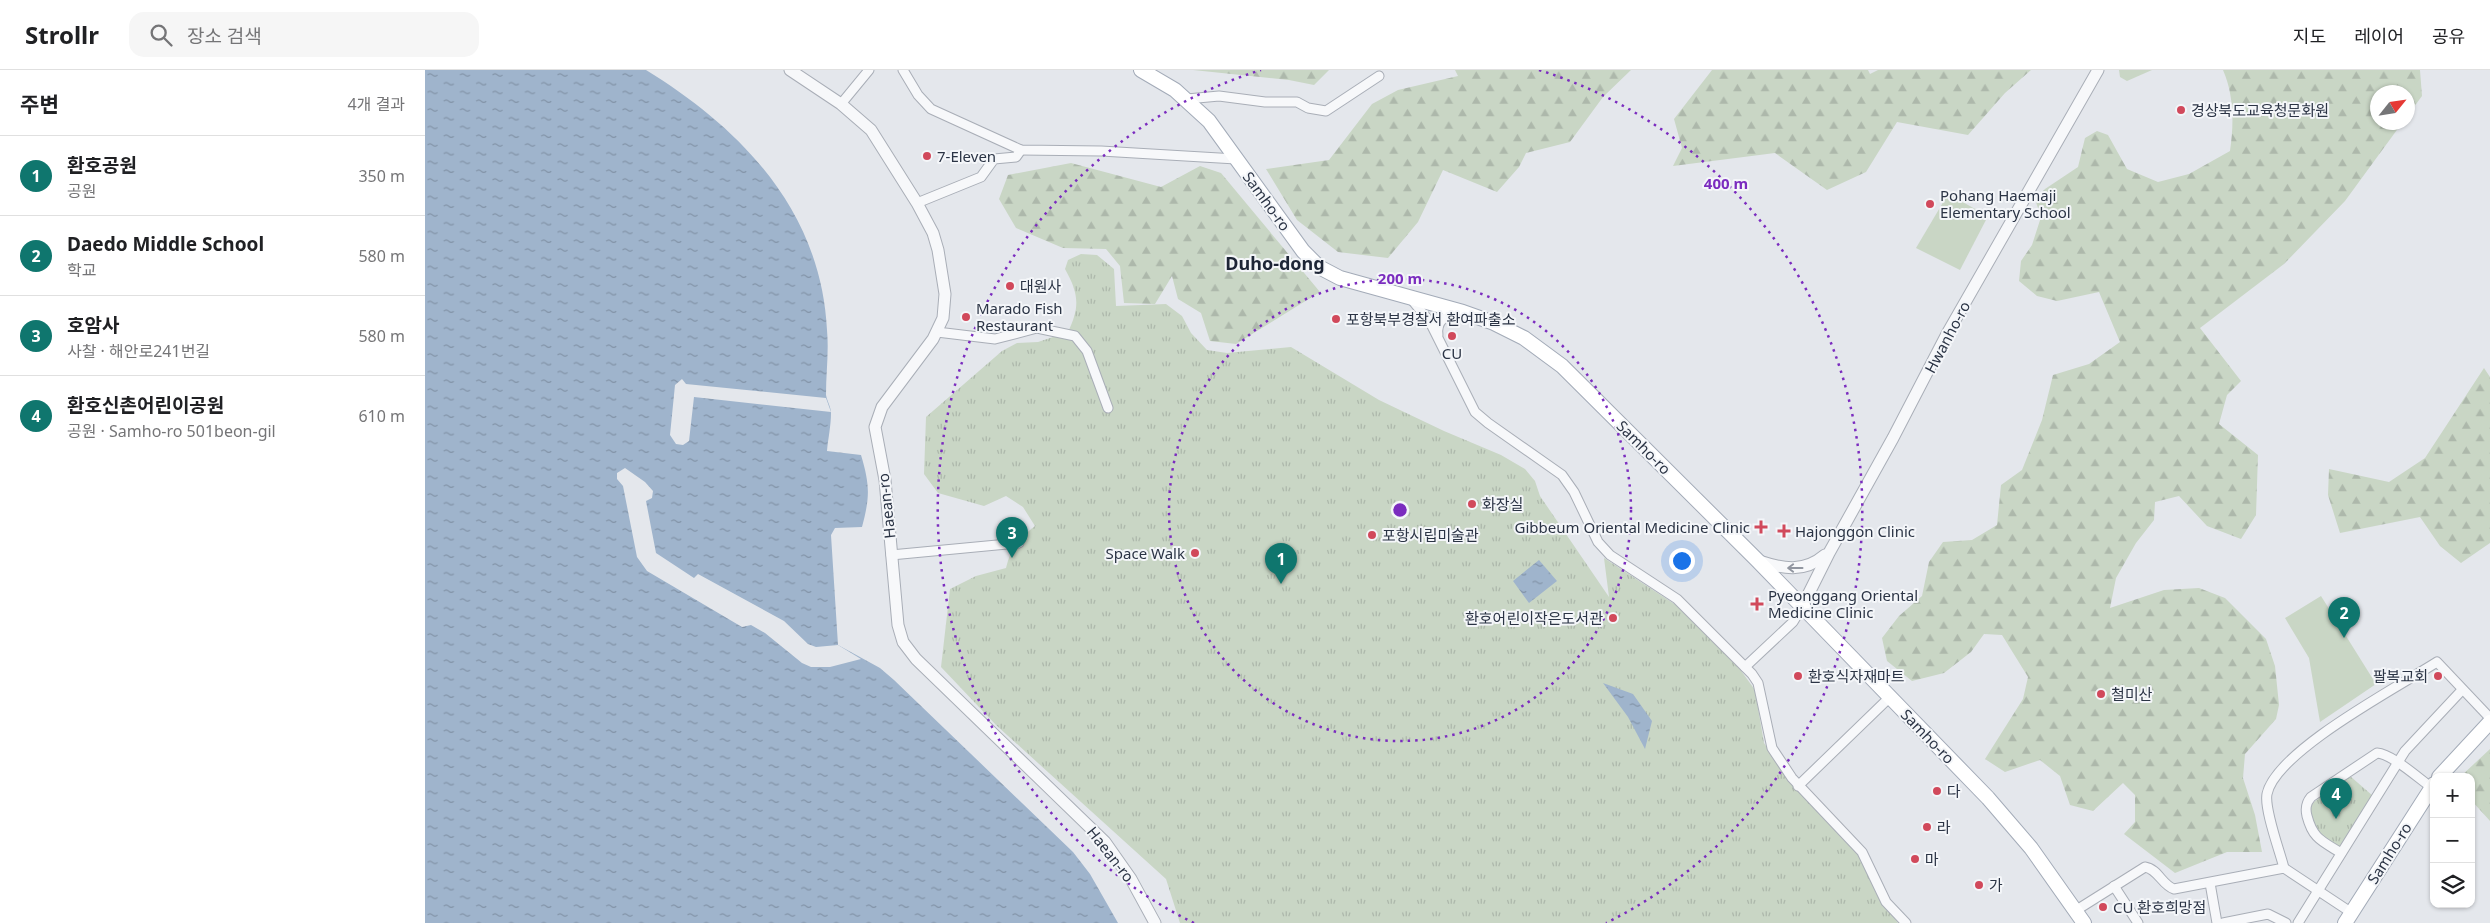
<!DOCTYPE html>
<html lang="ko">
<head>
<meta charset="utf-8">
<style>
	body { margin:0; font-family:"Noto Sans","Noto Sans KR",sans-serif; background:#f6f6f6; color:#202124 }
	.controls { position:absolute; right:15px; bottom:15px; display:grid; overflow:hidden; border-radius:10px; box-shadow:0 1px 4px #0004 }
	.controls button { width:45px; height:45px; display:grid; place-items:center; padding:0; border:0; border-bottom:1px solid #e0e0e0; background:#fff; color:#202124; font:25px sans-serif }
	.compass { position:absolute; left:1945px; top:15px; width:45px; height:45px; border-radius:50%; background:#fff; box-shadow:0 1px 4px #0004; rotate:60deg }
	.you { position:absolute; left:1256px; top:490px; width:18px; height:18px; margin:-12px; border:4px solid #fff; border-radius:50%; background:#1a73e8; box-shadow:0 0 0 8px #1a73e833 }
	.badge { display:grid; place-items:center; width:32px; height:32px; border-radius:50%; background:#0f766e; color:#fff; font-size:16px; font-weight:700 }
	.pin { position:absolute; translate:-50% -41px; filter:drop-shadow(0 1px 2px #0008) }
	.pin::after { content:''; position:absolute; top:26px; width:18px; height:15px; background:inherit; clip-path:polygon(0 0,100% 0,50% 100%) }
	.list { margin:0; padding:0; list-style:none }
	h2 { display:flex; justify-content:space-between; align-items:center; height:65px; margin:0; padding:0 20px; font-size:21px }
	h2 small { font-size:16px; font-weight:400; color:#757577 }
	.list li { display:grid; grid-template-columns:32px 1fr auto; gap:15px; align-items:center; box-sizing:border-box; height:80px; padding:0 20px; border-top:1px solid #e0e0e0 }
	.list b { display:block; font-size:19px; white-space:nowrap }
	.list p { margin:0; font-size:16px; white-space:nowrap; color:#757577 }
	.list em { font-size:16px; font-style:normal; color:#757577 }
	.icon { flex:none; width:28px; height:28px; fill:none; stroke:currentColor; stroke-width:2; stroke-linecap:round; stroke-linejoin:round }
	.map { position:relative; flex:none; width:2065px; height:853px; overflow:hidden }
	header { display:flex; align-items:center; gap:30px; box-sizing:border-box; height:70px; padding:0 25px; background:#fff; border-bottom:1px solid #e0e0e0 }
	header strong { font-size:24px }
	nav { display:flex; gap:28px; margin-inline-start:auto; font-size:18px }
	.search { width:350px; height:45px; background:#f6f6f6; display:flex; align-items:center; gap:12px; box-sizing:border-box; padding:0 18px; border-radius:15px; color:#757577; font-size:19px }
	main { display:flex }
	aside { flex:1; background:#fff }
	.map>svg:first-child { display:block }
	.grass { fill:#c9d6c5 }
	.forest { fill:url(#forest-firs) }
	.park { fill:url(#park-tufts) }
	.water { fill:url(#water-ripples) }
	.pier { fill:#e4e7ec }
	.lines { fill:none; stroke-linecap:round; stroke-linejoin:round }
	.minor-casing { stroke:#a9aeb7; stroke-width:11 }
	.tertiary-casing { stroke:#a9aeb7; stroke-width:13 }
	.primary-casing { stroke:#a3abb8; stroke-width:16 }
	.minor { stroke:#f7f8fa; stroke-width:9 }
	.tertiary { stroke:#f7f8fa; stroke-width:11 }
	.primary { stroke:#fff; stroke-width:14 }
	.oneway { stroke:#9196a0 }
	.ring { fill:none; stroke:#7b2cbf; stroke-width:2.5; stroke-dasharray:2.5 5 }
	.poi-dot { fill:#d1495b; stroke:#f4f6f9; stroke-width:2 }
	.labels { text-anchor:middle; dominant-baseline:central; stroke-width:4; stroke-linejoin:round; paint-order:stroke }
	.poi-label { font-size:15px; fill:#2b3445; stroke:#f4f6f9; text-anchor:start }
	.street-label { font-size:15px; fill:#2b3445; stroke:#f4f6f9 }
	.quarter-label { font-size:18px; font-weight:bold; fill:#1d2536; stroke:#f4f6f9 }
	.centre { fill:#7b2cbf; stroke:#f4f6f9; stroke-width:2.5 }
	.ring-label { font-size:15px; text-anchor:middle; font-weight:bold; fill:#7b2cbf; stroke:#f4f6f9; stroke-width:4; stroke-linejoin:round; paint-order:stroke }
</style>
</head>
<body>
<header>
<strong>Strollr</strong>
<div class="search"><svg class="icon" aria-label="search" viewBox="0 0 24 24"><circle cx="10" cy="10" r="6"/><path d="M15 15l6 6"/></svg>장소 검색</div>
<nav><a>지도</a><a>레이어</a><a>공유</a></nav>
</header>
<main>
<aside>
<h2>주변<small>4개 결과</small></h2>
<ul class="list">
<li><span class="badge">1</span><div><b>환호공원</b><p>공원</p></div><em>350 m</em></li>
<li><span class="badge">2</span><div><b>Daedo Middle School</b><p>학교</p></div><em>580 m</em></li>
<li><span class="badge">3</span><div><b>호암사</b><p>사찰 · 해안로241번길</p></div><em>580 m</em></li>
<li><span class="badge">4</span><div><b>환호신촌어린이공원</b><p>공원 · Samho-ro 501beon-gil</p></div><em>610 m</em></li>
</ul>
</aside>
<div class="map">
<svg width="2065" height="853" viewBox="0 0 2065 853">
	<defs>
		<pattern id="forest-firs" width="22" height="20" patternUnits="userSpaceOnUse" patternTransform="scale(1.25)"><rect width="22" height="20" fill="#c9d6c5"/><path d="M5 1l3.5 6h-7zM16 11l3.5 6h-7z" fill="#adb8ab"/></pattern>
		<pattern id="park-tufts" width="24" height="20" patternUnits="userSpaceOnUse" patternTransform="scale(1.25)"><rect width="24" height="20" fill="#c9d6c5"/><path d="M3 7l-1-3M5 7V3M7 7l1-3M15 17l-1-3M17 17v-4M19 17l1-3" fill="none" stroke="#adb8ab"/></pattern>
		<pattern id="water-ripples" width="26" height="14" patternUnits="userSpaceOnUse" patternTransform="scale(1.25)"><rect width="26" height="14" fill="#9fb4cc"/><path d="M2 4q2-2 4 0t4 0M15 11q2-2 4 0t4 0" fill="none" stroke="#8293a7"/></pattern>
	</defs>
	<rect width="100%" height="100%" fill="#e4e7ec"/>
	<g class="grass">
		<path d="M1694 0H1727L1702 11 1695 7Z"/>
		<path d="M1523 124 1563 146 1535 200 1491 178Z"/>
		<path d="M1896 526 1951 614 1895 652 1884 588 1860 548Z"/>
	</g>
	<g class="forest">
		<path d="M768 0H904L889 15 864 10Z"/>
		<path d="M1030 0H1206L1178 27 1145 72 1101 83 1094 97 1072 122 1018 100 993 152 963 188 913 182 872 150 841 99 904 90 947 34 973 20 1033 6Z"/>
		<path d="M1287 0H1443L1445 4 1453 0H1606L1580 23 1543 65 1472 52 1441 102 1402 120 1350 83 1248 96 1257 78 1249 49Z"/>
		<path d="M1798 0H1995L1997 26 1983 45 1982 22H1952V52L1977 53 1920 131 1859 194 1775 258 1816 311 1802 325 1794 354 1833 385 1831 445 1816 469 1782 456 1754 426 1730 432 1729 450 1711 473 1691 508 1685 538 1739 520 1774 518 1800 528 1841 569 1850 596 1854 635 1851 649 1820 684 1818 708 1830 745 1837 782H1802L1750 803 1699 764 1710 752V725L1698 713 1668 741 1645 735 1635 706 1615 690 1580 702 1560 689 1598 629 1603 607 1577 565 1559 564 1546 582 1519 603 1487 611 1462 591 1457 568 1474 546 1497 526 1504 492 1518 472 1547 470 1572 455 1576 415 1597 400 1617 350 1628 305 1664 294 1695 272 1674 222 1632 231 1612 226 1594 211 1596 191 1607 175 1616 147 1610 129 1620 119 1653 97 1660 68 1672 61 1683 65 1702 99 1733 112 1764 104 1805 81C1809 54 1809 25 1798 0Z"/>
		<path d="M646 93 736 117 775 96 796 103 895 222 811 274 785 271 776 243 753 229 747 206 730 234 699 233 695 196 681 179 638 178 591 158 574 129 583 105Z"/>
		<path d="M2059 298 2065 307V473L2036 493 2015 476 1995 447 1915 463 1903 425 1904 399 1964 412 2000 388Z"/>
		<path d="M2065 679V751L2046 730V707H2035Z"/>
	</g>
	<g class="park">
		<path d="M656 184 672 185 689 199 691 236 741 234 757 246 766 263 782 280 802 283 866 277 954 330 1019 361 1076 385 1100 399 1110 411 1115 426 1184 527 1179 488 1254 537 1309 591 1330 620 1339 673 1365 712 1436 787 1451 823 1473 853H755L741 809 571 655 516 597 525 519 551 506 581 498C586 478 593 469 610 456L598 437 581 426 559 436 513 423 499 404 501 347 577 281 592 273 613 272 643 262C655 237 654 224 640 199L643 190Z"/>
		<path d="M1925 706 1948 726 1916 777C1896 766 1884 759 1886 734Z"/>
	</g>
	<g class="water">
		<path d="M0 0H221C317 59 396 141 402 260 404 282 401 303 401 325 402 331 406 337 406 343 406 356 403 369 402 381L436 385C445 415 445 427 437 457L410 458 406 465 413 575 455 598 469 610 648 782 665 804 693 853H0Z"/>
		<path d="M1114 490 1132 511 1104 533 1088 511Z"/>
		<path d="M1178 613 1208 624 1227 651 1220 679 1203 647Z"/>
	</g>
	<g class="pier">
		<path d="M257 309 261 314 401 328 406 342 269 327 264 371 258 375 251 374 245 365 250 315Z"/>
		<path d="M200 398 220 412 228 421 227 428 221 431 231 483 269 508 273 504 359 551 383 574 391 577 413 575 436 589 405 597H386L377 593 340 563 326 555 317 557 222 501 212 487 198 416 192 409V403Z"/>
	</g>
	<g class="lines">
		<defs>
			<g id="minor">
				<path d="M478 0 493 25 506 39 596 80 676 81 811 89"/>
				<path d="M762 29 794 26 840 32H872L883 38 901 41 954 6"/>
				<path d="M416 34 444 0"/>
				<path d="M492 133 556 107 569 89 591 87 596 80"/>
				<path d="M987 230 1005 252 1050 342 1063 353 1137 405 1149 422 1173 472 1185 485 1252 529 1327 604 1333 613 1347 678 1367 708 1437 782 1461 832 1481 853"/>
				<path d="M512 262 570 269 612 258 650 266 662 281 683 338"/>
				<path d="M1013 265C1011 251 1021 244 1033 243"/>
				<path d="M466 485 594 473"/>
				<path d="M1320 597 1368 552 1377 537"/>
				<path d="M1373 716 1465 627"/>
				<path d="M1916 783C1897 771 1888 769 1882 746 1880 738 1881 733 1886 727L1952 683C1967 684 1993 708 2006 717"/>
				<path d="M1859 798C1855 782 1839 739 1842 724 1851 681 1973 617 2012 592L2065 648"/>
				<path d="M1785 813 1792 853"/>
				<path d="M1689 816 1713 853"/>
				<path d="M1650 841 1720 797C1733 799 1737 815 1749 819L1859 798 1927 843"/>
				<path d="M1798 853 1843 844 1861 853"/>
				<path d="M1873 853 1980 681 2037 620"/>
			</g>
			<g id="tertiary">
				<path d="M365 0 416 34 446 60 492 133 508 163 513 180 520 224 518 248 508 269 457 337 450 357 460 410 473 555 478 572 491 589 680 772 706 809 730 853"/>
				<path d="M1334 491C1358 499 1379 503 1400 485"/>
				<path d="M1377 537 1404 483 1468 368 1522 264 1673 0"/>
			</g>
			<g id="primary">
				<path d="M716 0 750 20 784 51 878 181 894 197 915 208 1038 242 1069 253 1099 268 1137 296 1332 490 1563 728 1606 778 1659 853"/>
				<path d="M2014 707 2065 652"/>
				<path d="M1920 853 2009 714"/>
			</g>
		</defs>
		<use href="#minor" class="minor-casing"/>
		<use href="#tertiary" class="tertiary-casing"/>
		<use href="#primary" class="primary-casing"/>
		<use href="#minor" class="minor"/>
		<use href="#tertiary" class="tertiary"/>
		<use href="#primary" class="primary"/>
	</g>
	<defs><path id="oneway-shaft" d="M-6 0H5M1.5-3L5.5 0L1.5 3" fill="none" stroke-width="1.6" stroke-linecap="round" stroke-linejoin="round" transform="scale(1.25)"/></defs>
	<use class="oneway" href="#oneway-shaft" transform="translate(1370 498) rotate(180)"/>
	<g class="ring">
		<circle cx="975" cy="440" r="231"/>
		<path d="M769 853A461 461 0 0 1 836 0M1114 0A461 461 0 0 1 1181 853"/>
	</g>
	<g class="poi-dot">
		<circle cx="1756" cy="40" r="5"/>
		<circle cx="502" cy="86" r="5"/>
		<circle cx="1505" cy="134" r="5"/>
		<circle cx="585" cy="216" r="5"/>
		<circle cx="541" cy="247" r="5"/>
		<circle cx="911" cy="249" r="5"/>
		<circle cx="1027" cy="266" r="5"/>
		<circle cx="1047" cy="434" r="5"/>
		<path d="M1333.5 449.5h5v5h5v5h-5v5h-5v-5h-5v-5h5z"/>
		<path d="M1356.5 453.5h5v5h5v5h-5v5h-5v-5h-5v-5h5z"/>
		<circle cx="947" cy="465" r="5"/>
		<circle cx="770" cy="483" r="5"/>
		<path d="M1329.5 526.5h5v5h5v5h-5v5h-5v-5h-5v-5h5z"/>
		<circle cx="1188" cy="548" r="5"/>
		<circle cx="1373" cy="606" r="5"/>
		<circle cx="2013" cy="606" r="5"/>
		<circle cx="1676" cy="624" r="5"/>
		<circle cx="1512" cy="721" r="5"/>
		<circle cx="1502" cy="757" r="5"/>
		<circle cx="1490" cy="789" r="5"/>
		<circle cx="1554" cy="815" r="5"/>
		<circle cx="1678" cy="837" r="5"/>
	</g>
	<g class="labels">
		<g class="poi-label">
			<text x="1766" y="40">경상북도교육청문화원</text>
			<text x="512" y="86">7-Eleven</text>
			<text x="1515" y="125">Pohang Haemaji<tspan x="1515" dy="17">Elementary School</tspan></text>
			<text x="595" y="216">대원사</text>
			<text x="551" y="238">Marado Fish<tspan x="551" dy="17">Restaurant</tspan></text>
			<text x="921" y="249">포항북부경찰서 환여파출소</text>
			<text x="1027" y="283" text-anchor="middle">CU</text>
			<text x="1057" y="434">화장실</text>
			<text x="1325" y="457" text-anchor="end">Gibbeum Oriental Medicine Clinic</text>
			<text x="1370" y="461">Hajonggon Clinic</text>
			<text x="957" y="465">포항시립미술관</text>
			<text x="760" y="483" text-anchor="end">Space Walk</text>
			<text x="1343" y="525">Pyeonggang Oriental<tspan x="1343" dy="17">Medicine Clinic</tspan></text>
			<text x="1178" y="548" text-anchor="end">환호어린이작은도서관</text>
			<text x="1383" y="606">환호식자재마트</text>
			<text x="2003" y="606" text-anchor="end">팔복교회</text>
			<text x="1686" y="624">철미산</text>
			<text x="1522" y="721">다</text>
			<text x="1512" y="757">라</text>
			<text x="1500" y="789">마</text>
			<text x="1564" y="815">가</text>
			<text x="1688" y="837">CU 환호희망점</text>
		</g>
		<g class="street-label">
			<text transform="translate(842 131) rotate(54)">Samho-ro</text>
			<text transform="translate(1522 267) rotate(-62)">Hwanho-ro</text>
			<text transform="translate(1219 377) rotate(45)">Samho-ro</text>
			<text transform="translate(461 436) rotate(-96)">Haean-ro</text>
			<text transform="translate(1503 666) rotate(46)">Samho-ro</text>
			<text transform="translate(1964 783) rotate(-58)">Samho-ro</text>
			<text transform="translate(686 784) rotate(52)">Haean-ro</text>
		</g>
		<g class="quarter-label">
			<text x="850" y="193">Duho-dong</text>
		</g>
	</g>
	<circle cx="975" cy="440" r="8" class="centre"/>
	<g class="ring-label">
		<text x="1301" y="119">400 m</text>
		<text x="975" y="214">200 m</text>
	</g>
</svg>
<div class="controls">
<button>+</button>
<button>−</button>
<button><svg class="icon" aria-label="layers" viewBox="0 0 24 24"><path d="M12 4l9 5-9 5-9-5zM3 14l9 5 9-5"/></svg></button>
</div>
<svg class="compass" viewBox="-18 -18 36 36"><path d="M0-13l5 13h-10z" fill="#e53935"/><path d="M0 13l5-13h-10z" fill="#757577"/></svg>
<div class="you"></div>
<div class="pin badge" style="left:856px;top:514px">1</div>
<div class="pin badge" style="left:1919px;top:568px">2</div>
<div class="pin badge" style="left:587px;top:488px">3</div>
<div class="pin badge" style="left:1911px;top:749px">4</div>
</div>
</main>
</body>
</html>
